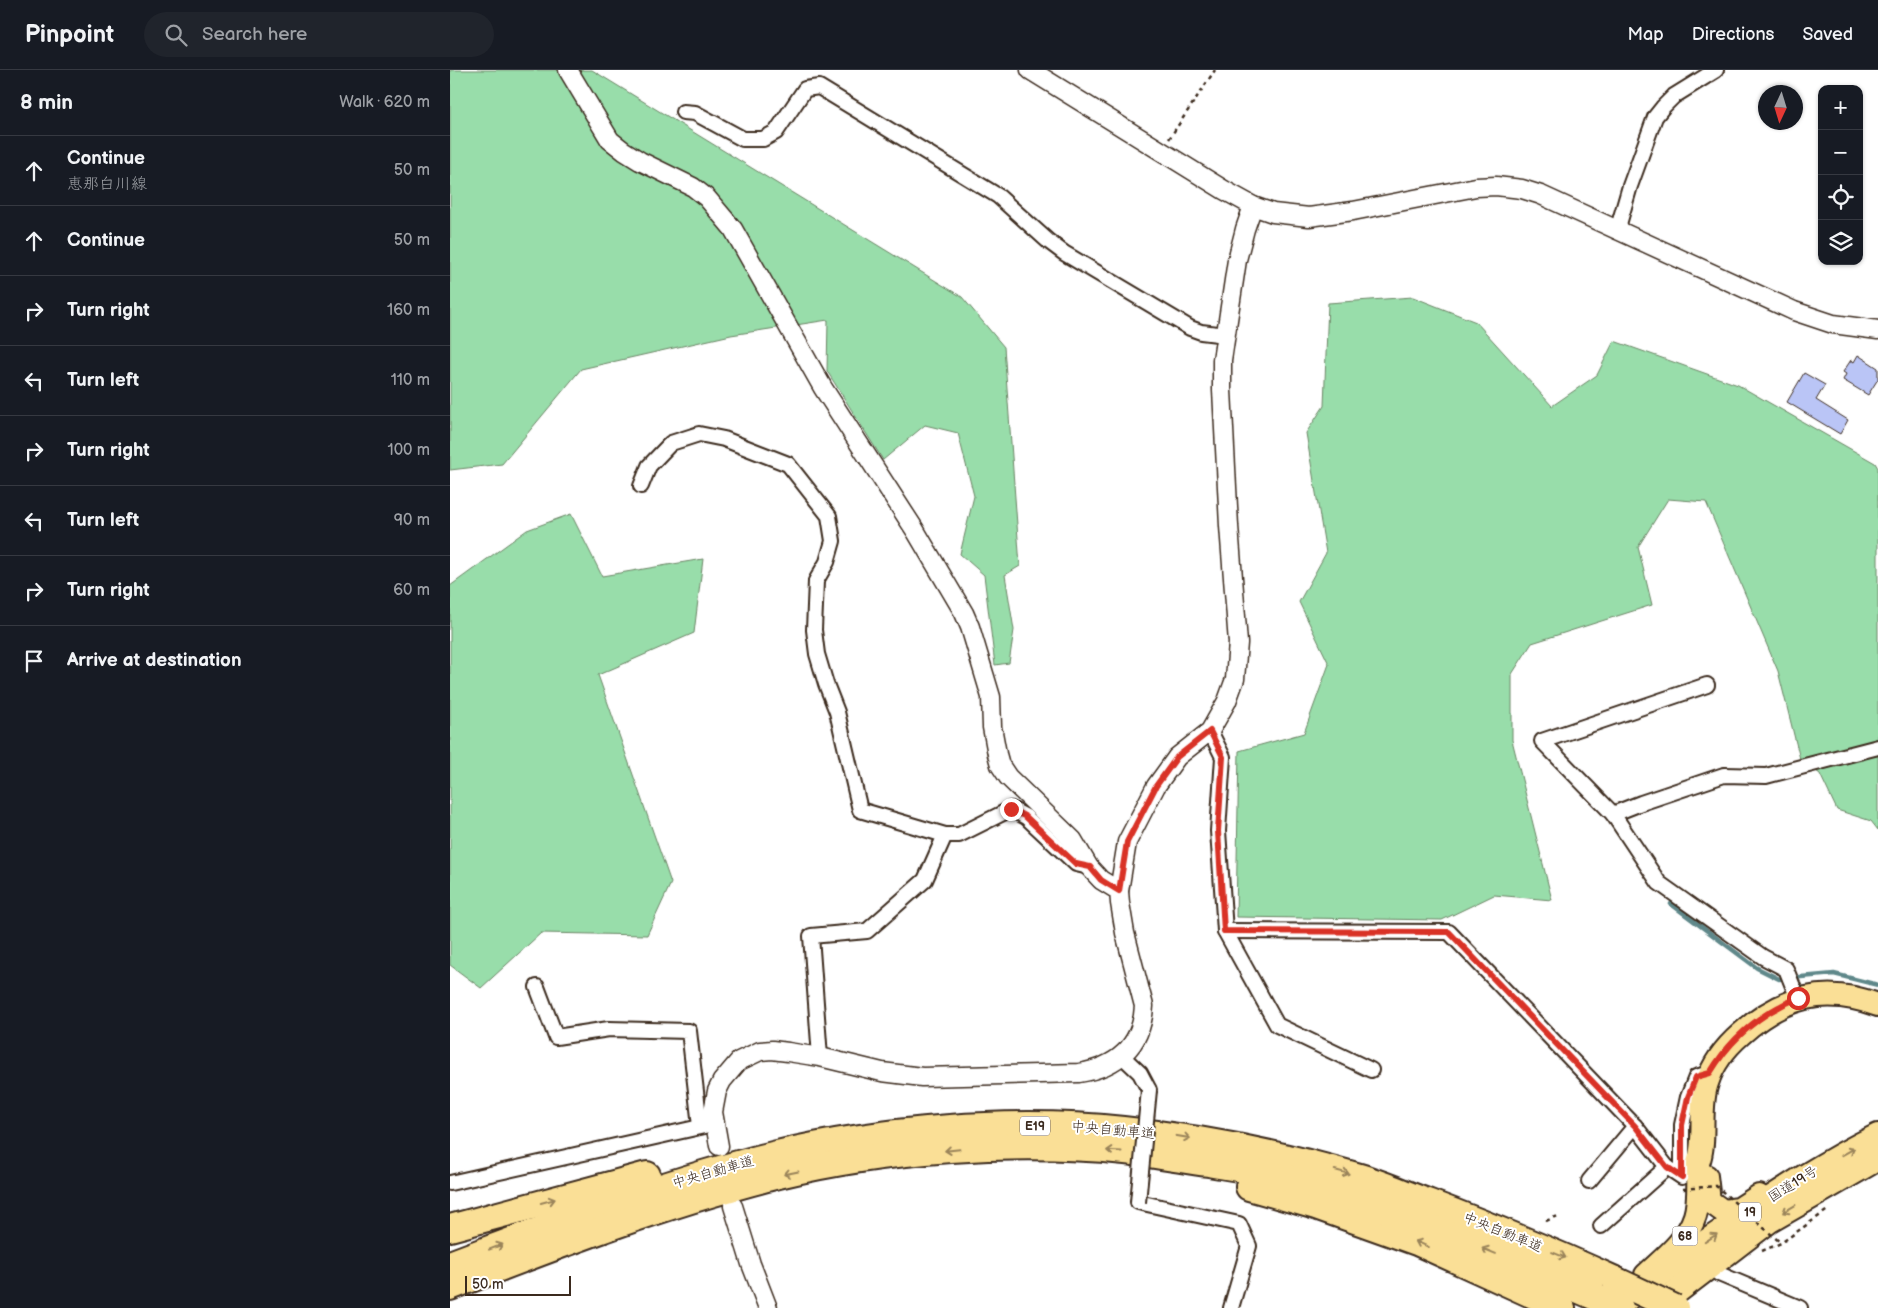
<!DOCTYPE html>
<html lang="en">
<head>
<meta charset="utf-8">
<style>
	body { margin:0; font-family:"Balsamiq Sans","Klee One",sans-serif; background:#20242c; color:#f1f3f6 }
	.controls { position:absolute; right:15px; top:15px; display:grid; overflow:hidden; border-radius:10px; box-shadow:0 1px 4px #0004 }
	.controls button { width:45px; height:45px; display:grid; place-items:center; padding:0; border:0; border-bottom:1px solid #363941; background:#171b24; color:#f1f3f6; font:25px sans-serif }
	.compass { position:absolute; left:1308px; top:15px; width:45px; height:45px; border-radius:50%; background:#171b24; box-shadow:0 1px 4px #0004; rotate:184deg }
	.scale { position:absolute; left:15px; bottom:12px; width:106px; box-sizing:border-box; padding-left:5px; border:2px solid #3b2a1e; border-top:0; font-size:14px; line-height:18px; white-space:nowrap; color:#3b2a1e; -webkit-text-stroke:4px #fff; paint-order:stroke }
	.stop { position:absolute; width:15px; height:15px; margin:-11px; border:4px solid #d93025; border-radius:50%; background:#fff }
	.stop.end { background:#d93025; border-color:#fff; box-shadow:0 1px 5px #0008 }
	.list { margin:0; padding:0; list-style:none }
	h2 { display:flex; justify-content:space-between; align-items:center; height:65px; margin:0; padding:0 20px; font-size:21px }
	h2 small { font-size:16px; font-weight:400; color:#9ea1a6 }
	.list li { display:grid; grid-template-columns:32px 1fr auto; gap:15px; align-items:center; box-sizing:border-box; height:70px; padding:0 20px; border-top:1px solid #363941 }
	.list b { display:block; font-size:19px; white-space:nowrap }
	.list p { margin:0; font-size:16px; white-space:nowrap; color:#9ea1a6 }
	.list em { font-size:16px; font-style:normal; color:#9ea1a6 }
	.icon { flex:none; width:28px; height:28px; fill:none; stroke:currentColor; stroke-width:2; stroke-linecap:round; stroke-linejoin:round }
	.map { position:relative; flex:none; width:1428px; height:1238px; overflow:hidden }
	header { display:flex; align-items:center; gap:30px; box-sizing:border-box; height:70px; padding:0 25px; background:#171b24; border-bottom:1px solid #363941 }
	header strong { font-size:24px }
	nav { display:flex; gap:28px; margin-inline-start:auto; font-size:18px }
	.search { width:350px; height:45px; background:#20242c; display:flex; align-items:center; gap:12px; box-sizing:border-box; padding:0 18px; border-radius:28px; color:#9ea1a6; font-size:19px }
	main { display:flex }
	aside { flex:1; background:#171b24 }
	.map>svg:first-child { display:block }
	.green { fill:#98ddaa; stroke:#6a8464 }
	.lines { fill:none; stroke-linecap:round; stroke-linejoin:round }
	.stream { stroke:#5f888a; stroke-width:4.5 }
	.building { fill:#bac5f6; stroke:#3b2a1e }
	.minor-casing { stroke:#3b2a1e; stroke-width:18 }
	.tertiary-casing { stroke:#3b2a1e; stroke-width:21 }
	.primary-casing { stroke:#3b2a1e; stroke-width:26 }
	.trunk-casing { stroke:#3b2a1e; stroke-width:28 }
	.motorway-casing { stroke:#3b2a1e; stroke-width:30 }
	.path { stroke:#3b2a1e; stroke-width:2.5; stroke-dasharray:4 4; stroke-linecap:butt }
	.minor { stroke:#fff; stroke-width:14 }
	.tertiary { stroke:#fff; stroke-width:18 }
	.primary { stroke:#fadf96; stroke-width:22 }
	.trunk { stroke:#fadf96; stroke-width:24 }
	.motorway { stroke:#fadf96; stroke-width:26 }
	.minor-bridge-casing { stroke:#3b2a1e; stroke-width:18; stroke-linecap:butt }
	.motorway-bridge-casing { stroke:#3b2a1e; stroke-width:30; stroke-linecap:butt }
	.path-bridge { stroke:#3b2a1e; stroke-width:2.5; stroke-dasharray:4 4; stroke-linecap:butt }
	.minor-bridge { stroke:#fff; stroke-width:14 }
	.motorway-bridge { stroke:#fadf96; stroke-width:26 }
	.oneway { stroke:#9a845a }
	.route { stroke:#d93025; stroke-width:6 }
	.labels { text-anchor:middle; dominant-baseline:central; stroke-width:4; stroke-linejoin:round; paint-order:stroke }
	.shield { fill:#fff; stroke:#766a62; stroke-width:1 }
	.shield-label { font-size:12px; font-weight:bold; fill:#3b2a1e }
	.street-label { font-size:14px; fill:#3b2a1e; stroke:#fff }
</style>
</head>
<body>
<header>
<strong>Pinpoint</strong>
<div class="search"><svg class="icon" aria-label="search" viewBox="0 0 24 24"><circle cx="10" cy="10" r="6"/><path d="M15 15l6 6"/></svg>Search here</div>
<nav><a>Map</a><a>Directions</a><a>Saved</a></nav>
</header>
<main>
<aside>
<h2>8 min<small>Walk · 620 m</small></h2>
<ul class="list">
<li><svg class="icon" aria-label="ahead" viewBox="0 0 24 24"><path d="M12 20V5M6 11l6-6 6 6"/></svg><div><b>Continue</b><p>恵那白川線</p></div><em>50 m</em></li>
<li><svg class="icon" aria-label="ahead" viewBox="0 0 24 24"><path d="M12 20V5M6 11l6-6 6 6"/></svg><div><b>Continue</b></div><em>50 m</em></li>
<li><svg class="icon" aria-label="right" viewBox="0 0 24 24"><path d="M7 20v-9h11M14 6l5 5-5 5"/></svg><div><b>Turn right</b></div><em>160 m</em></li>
<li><svg class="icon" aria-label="left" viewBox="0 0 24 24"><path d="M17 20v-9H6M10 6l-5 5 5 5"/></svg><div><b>Turn left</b></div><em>110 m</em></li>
<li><svg class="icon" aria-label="right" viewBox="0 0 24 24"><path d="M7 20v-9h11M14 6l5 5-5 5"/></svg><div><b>Turn right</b></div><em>100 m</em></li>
<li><svg class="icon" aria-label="left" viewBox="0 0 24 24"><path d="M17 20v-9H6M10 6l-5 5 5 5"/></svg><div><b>Turn left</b></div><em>90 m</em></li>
<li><svg class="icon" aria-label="right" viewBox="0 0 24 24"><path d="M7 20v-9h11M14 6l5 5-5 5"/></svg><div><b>Turn right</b></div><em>60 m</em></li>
<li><svg class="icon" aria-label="arrive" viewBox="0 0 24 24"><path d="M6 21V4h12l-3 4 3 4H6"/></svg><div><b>Arrive at destination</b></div></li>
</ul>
</aside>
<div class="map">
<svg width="1428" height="1238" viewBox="0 0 1428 1238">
	<rect width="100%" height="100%" fill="#fff"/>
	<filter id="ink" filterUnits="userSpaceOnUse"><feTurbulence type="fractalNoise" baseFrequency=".02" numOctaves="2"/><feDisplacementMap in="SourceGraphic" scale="10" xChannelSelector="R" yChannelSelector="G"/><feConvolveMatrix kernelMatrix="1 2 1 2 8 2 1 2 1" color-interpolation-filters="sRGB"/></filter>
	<g filter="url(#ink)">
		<g class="green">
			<path d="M0 0H142L512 227 554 277 570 496 555 505 564 560 559 593 545 595 534 505 510 484 524 426 508 363 475 355 433 390 377 301 378 250 281 265 131 299 52 394 0 400Z"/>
			<path d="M963 227 1026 252 1102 336 1147 305 1164 271 1288 315 1425 393 1428 398V760L1421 751 1387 740 1370 704 1350 689 1328 601 1256 432 1218 429 1188 477 1202 535 1082 573 1062 604V670L1102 830 1044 825 992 850 786 847 789 681 854 663 879 594 849 532 876 483 856 363 874 336 878 233Z"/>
			<path d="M121 444 152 506 253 489 244 563 148 605 221 813 197 865 91 863 31 918 0 895V516L77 460Z"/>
		</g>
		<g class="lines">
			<path class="stream" d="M1221 834 1307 898 1329 909 1384 904 1428 915"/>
		</g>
		<g class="building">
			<path d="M1408 285 1428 298V309L1418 325 1393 310 1396 304 1393 302 1401 290 1404 292Z"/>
			<path d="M1354 303 1375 315 1366 330 1398 350 1390 364 1337 332Z"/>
		</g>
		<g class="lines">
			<defs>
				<g id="minor">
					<path d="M233 42 245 43 293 69H313L326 62 355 19 369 17 548 126 598 171 614 183 740 258 751 262 776 265"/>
					<path d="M1167 161 1180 116 1205 47 1213 37 1224 26 1266 0"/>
					<path d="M191 416 199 396 221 373 249 364 274 369 338 394 379 446 383 471 377 492 366 511 364 560 367 584 376 614 387 642 410 740 495 765H509L561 739 576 747 626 794 639 797"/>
					<path d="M760 661 773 687 768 761 775 861 827 955 921 1000"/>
					<path d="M1163 744 1092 671 1257 615"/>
					<path d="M775 861 999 862 1185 1056"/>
					<path d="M87 917 106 967 159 959 239 961 250 1056"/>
					<path d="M1348 929 1336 899 1313 887 1209 813 1163 744 1191 733 1274 705 1316 706 1428 677"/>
					<path d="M672 986 690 1003 699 1020"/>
					<path d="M370 987 361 866 417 861 475 810 495 765"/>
					<path d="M1139 1111 1185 1056 1217 1097 1232 1107V1055L1238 1027 1246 1007 1260 1003"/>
					<path d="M0 1113 259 1055"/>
					<path d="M688 1132 789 1154 799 1176 781 1238"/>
					<path d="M1151 1156 1217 1097"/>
					<path d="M1259 1196 1269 1204 1350 1238"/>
				</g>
				<g id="tertiary">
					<path d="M118 0 160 70 174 81 190 91 243 117 257 128 283 159 373 318 465 460 514 543 520 557 541 627 542 657 547 684 550 695 558 707 623 770 639 797 651 810 669 821"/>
					<path d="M580 0 774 120 803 136 823 143 859 147 903 141 1026 117 1046 116 1072 119 1091 125 1344 241 1383 254 1428 260"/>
					<path d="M269 1076 263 1042 267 1021 272 1011 289 991 310 981 322 980 338 982 370 987 432 1002 472 1007 629 1003C667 997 692 976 694 936L675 863 670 833 669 821 677 772 706 716 727 687 760 661 777 631 785 609 788 573 779 456 772 320V290L787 190 795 159 803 136"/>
					<path d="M283 1136 301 1194 318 1238"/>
				</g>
				<g id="primary">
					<path d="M1256 1106 1259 1131 1273 1141 1289 1139 1309 1126"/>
					<path d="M1196 1205C1214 1188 1237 1171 1245 1146 1250 1130 1248 1110 1248 1093 1257 1069 1248 1039 1257 1013 1263 994 1276 977 1291 964 1332 927 1375 915 1428 935"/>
				</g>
				<g id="trunk">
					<path d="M1174 1231C1210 1204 1247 1178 1284 1153 1330 1122 1377 1091 1428 1066"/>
					<path d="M1205 1238 1320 1150 1428 1088"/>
				</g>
				<g id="motorway">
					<path d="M799 1117 866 1136 967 1172 1112 1238"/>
					<path d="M0 1158 197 1105"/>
					<path d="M0 1194C106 1154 212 1112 323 1085 431 1059 562 1048 673 1060 752 1068 830 1084 906 1106 931 1113 955 1124 980 1133 1043 1157 1104 1182 1165 1210"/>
					<path d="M0 1217C108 1175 217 1133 329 1105 437 1079 564 1070 675 1081 703 1084 730 1089 758 1093 789 1098 821 1103 852 1112 904 1126 954 1146 1004 1167 1052 1187 1100 1207 1148 1228"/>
				</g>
			</defs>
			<use href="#minor" class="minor-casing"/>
			<use href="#tertiary" class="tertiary-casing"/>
			<use href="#primary" class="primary-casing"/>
			<use href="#trunk" class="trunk-casing"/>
			<use href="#motorway" class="motorway-casing"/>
			<g class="path">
				<path d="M719 69 765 0"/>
				<path d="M1096 1151 1108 1146"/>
				<path d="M1312 1181 1331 1173 1379 1139"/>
			</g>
			<use href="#minor" class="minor"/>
			<use href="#tertiary" class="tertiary"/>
			<use href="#primary" class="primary"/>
			<use href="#trunk" class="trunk"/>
			<use href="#motorway" class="motorway"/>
			<defs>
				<path id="minor-bridge" d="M688 1132 699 1020"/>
				<g id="motorway-bridge">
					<path d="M1165 1210 1225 1238"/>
					<path d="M1148 1228 1170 1238"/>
				</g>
			</defs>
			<use href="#minor-bridge" class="minor-bridge-casing"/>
			<use href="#motorway-bridge" class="motorway-bridge-casing"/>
			<path class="path-bridge" d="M1233 1119 1266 1116 1331 1173"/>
			<use href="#minor-bridge" class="minor-bridge"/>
			<use href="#motorway-bridge" class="motorway-bridge"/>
		</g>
		<defs><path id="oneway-shaft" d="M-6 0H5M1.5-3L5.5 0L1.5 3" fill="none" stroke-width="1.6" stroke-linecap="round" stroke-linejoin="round" transform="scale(1.25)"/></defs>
		<g class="oneway">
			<use href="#oneway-shaft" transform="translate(733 1067) rotate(10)"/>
			<use href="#oneway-shaft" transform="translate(502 1080) rotate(174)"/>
			<use href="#oneway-shaft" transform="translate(664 1081) rotate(-177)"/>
			<use href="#oneway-shaft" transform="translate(1398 1082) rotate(-29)"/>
			<use href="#oneway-shaft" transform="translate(892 1102) rotate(15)"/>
			<use href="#oneway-shaft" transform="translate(341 1103) rotate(169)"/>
			<use href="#oneway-shaft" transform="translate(98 1131) rotate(-15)"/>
			<use href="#oneway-shaft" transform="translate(1339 1139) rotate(149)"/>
			<use href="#oneway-shaft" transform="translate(1261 1168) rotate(-34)"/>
			<use href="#oneway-shaft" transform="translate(972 1174) rotate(-156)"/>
			<use href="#oneway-shaft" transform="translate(46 1177) rotate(-21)"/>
			<use href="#oneway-shaft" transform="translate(1039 1181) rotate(-158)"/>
			<use href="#oneway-shaft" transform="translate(1109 1185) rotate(22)"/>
		</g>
	</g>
	<g class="lines" filter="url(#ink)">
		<path class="route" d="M561 739 576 747 626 794 640 797 651 810 669 821 677 772 706 716 727 687 760 661 773 687 768 761 774 861 999 862 1185 1056 1217 1097 1232 1107V1055L1238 1027 1246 1007 1260 1003C1281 968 1310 943 1348 928"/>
	</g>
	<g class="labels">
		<g class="shield">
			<rect x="570" y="1046.5" width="30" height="19" rx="4"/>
			<rect x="1289" y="1132.5" width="22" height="19" rx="4"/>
			<rect x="1222.5" y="1156.5" width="25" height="19" rx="4"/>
		</g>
		<g class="shield-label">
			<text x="585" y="1056">E19</text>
			<text x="1300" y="1142">19</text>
			<text x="1235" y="1166">68</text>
		</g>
		<g class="street-label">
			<text transform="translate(663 1060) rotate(5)">中央自動車道</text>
			<text transform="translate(263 1102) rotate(-16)">中央自動車道</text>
			<text transform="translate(1343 1114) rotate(-32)">国道19号</text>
			<text transform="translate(1053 1162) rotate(22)">中央自動車道</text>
		</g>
	</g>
</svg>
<div class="controls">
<button>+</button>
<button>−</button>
<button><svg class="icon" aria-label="locate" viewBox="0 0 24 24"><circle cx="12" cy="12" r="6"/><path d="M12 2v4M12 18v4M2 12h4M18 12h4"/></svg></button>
<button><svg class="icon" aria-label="layers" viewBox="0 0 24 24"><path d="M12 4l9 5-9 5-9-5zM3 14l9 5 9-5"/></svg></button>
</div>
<svg class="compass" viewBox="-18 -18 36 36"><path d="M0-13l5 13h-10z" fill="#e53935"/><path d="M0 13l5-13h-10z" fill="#9ea1a6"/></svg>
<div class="scale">50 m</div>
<div class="stop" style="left:1348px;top:928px"></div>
<div class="stop end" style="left:561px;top:739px"></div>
</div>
</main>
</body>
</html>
